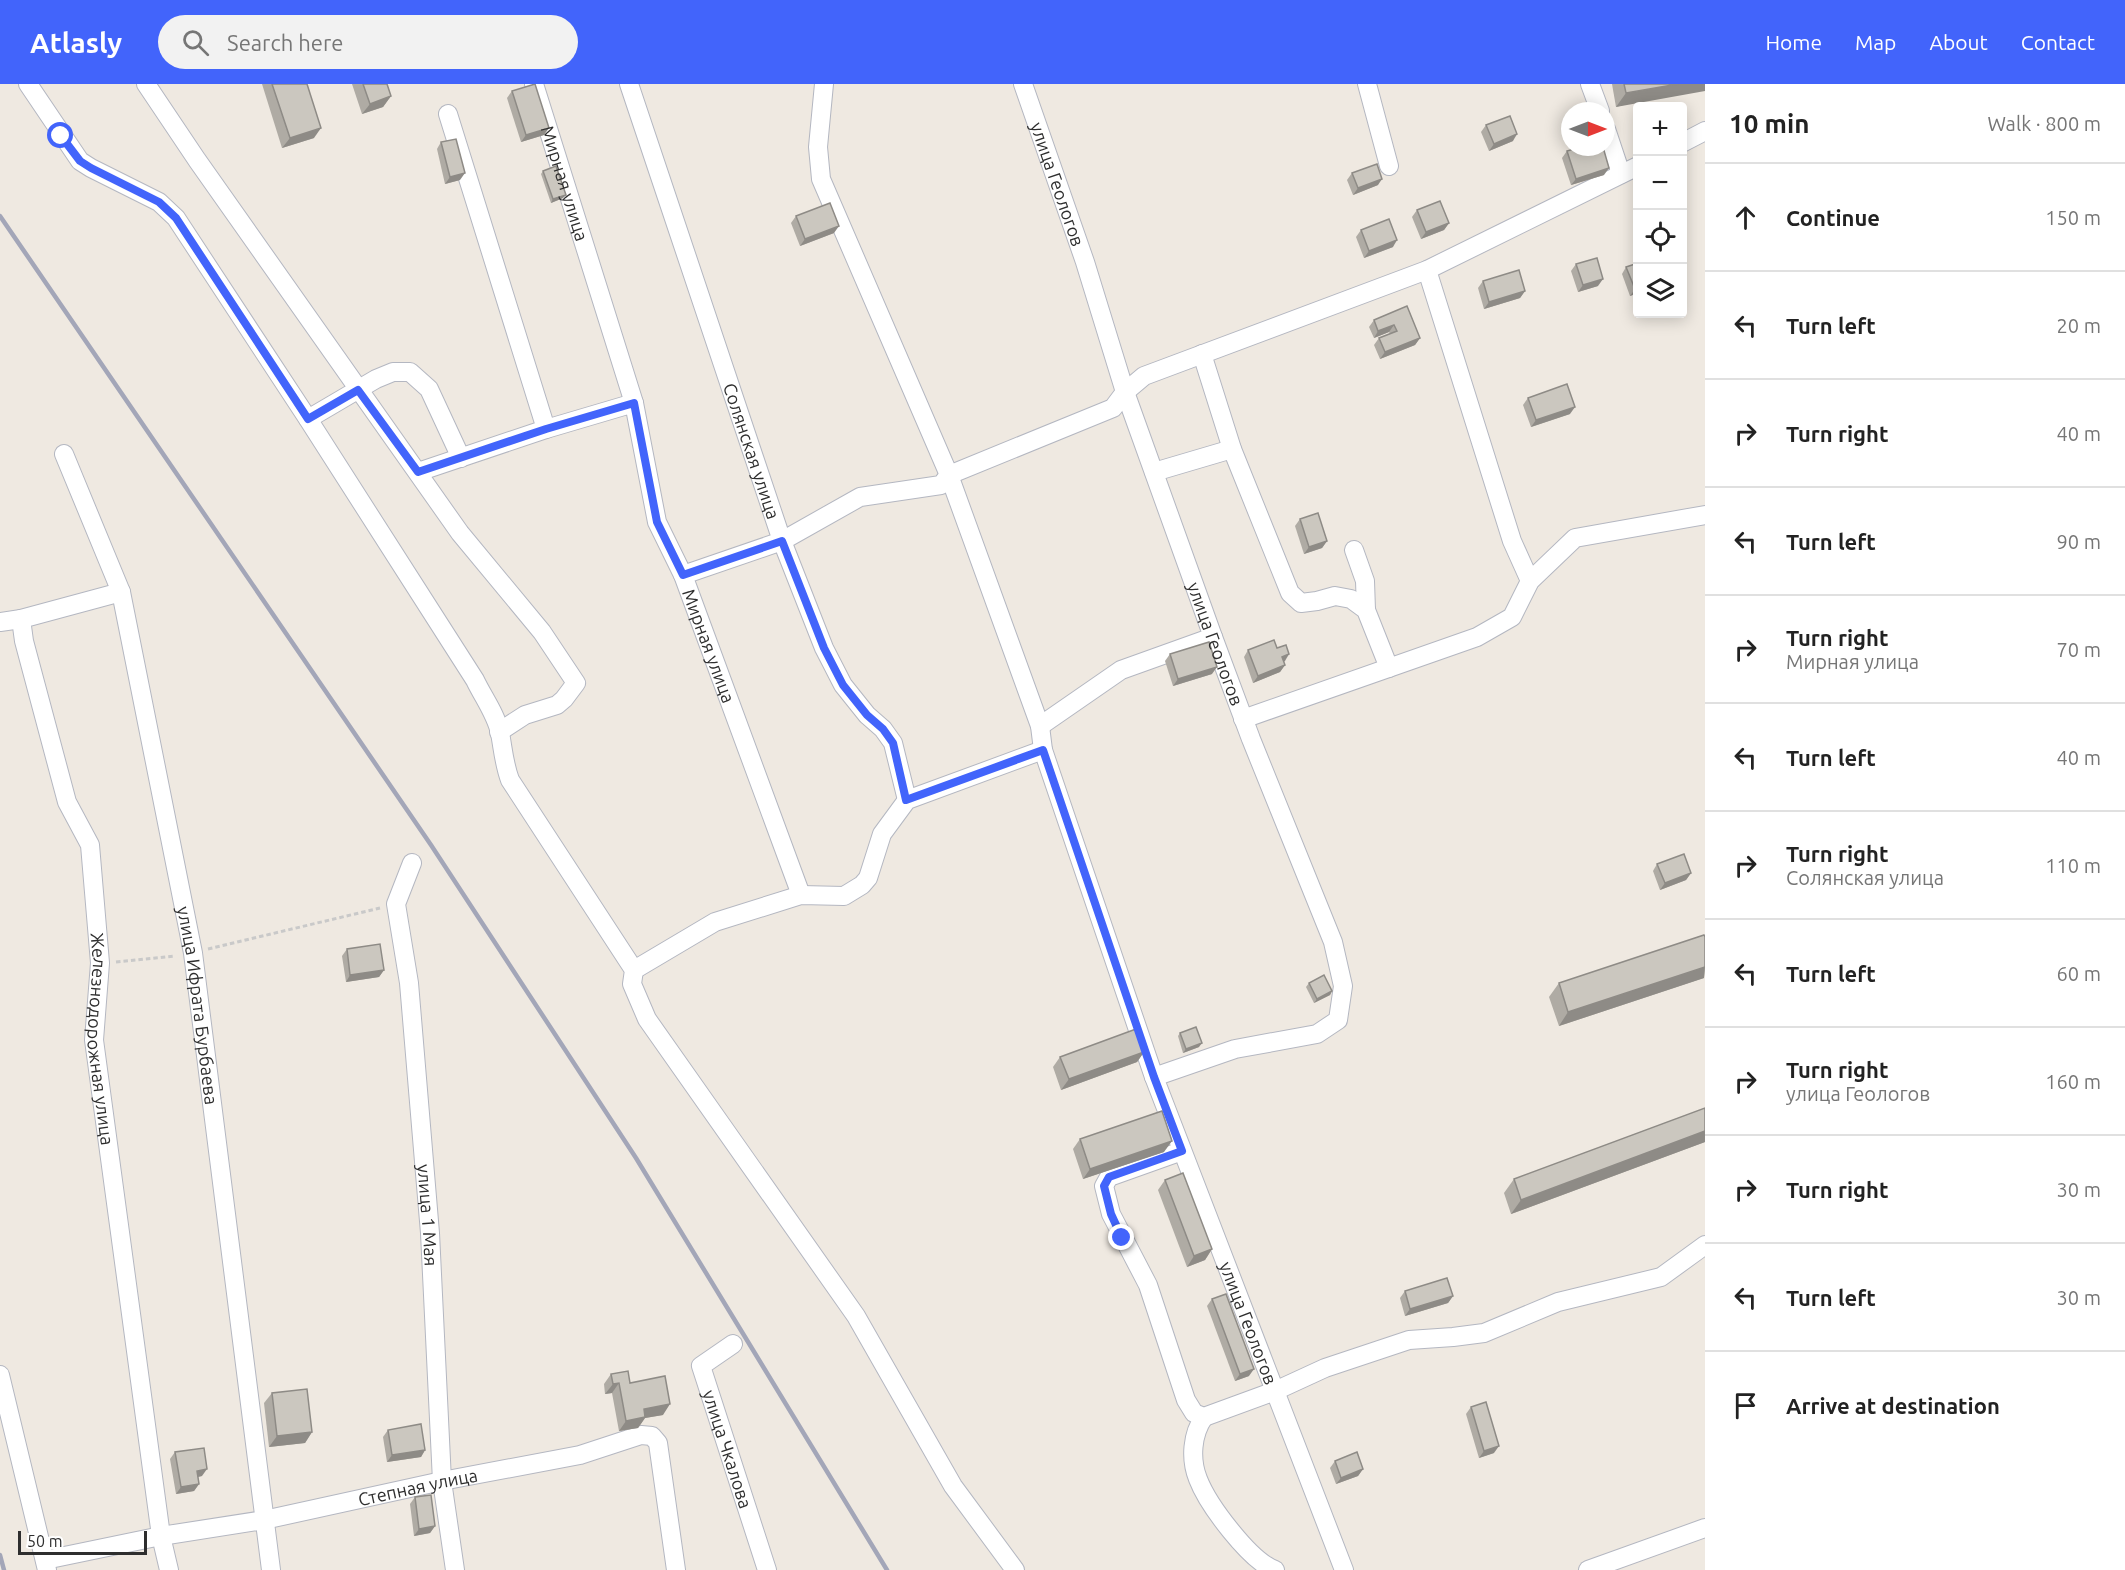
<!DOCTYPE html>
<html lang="en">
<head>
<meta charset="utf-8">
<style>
	body { margin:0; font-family:Ubuntu,sans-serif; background:#f2f2f2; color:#222 }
	.controls { position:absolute; right:18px; top:18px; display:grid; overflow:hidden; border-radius:6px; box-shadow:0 3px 15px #0003 }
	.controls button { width:54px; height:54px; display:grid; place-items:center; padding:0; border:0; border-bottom:2px solid #e0e0e0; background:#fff; color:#222; font:30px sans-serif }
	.compass { position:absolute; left:1561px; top:18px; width:54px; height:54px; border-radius:50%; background:#fff; box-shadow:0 3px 15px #0003; rotate:90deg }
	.scale { position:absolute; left:18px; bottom:15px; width:129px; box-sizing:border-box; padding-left:6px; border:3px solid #2e2e2e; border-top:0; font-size:16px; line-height:21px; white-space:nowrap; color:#2e2e2e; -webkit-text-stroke:4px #fff; paint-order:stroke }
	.stop { position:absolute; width:18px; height:18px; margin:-14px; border:4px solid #4264fb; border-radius:50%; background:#fff }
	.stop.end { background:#4264fb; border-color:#fff; box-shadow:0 2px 6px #0008 }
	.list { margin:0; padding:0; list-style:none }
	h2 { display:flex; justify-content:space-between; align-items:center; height:78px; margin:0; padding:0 24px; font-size:26px }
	h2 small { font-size:20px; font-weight:400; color:#767676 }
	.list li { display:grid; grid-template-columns:39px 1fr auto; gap:18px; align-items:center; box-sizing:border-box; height:108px; padding:0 24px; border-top:2px solid #e0e0e0 }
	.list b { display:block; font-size:22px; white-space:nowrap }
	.list p { margin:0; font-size:20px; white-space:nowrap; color:#767676 }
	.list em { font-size:20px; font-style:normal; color:#767676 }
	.icon { flex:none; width:33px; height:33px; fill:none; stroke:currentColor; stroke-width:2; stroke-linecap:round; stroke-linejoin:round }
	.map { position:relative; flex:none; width:1705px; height:1486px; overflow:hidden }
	header { display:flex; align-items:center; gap:36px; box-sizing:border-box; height:84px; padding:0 30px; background:#4264fb; color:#fff }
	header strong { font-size:28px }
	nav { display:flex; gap:33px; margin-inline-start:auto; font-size:21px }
	.search { width:420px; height:54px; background:#f2f2f2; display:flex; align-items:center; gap:15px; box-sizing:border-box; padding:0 21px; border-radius:33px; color:#767676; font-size:22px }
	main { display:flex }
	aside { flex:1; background:#fff }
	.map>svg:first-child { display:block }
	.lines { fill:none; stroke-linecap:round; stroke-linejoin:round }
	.minor-casing { stroke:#b4b7c1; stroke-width:20 }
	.path { stroke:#c9c9c9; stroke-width:3; stroke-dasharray:4.5 3; stroke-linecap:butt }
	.minor { stroke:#fff; stroke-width:18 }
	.rail { stroke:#a3a6b8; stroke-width:4.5 }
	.wall { fill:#afaba4 }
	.shaded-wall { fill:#8e8b86 }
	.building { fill:#cbc7bf; stroke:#8e8b86; stroke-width:1.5 }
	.route { stroke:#4264fb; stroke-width:8 }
	.labels { text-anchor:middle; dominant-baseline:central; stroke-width:5; stroke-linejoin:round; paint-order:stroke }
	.street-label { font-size:18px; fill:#2e2e2e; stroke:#fff }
</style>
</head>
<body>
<header>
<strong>Atlasly</strong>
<div class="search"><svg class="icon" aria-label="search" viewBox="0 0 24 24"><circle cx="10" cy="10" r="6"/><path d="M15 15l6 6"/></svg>Search here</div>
<nav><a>Home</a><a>Map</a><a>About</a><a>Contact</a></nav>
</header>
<main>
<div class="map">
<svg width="1705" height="1486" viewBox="0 0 1705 1486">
	<rect width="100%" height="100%" fill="#efe9e1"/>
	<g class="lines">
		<defs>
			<g id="minor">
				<path d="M28 0 80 77 91 84 159 118 176 134 308 335 475 596C483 613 496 630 500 649 503 665 504 680 510 696L634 886 632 900 647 935 856 1232 953 1402 1015 1486"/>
				<path d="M146 0 197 76 460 449 542 548 576 599 564 615 557 621 525 631 499 648"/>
				<path id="s1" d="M534 0 634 319 657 438 683 491 801 811"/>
				<path id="s2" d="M629 0 782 457 824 564 843 601 867 631 883 645 893 659 907 716"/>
				<path id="s3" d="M824 0 818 63 821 95 949 391 1040 642 1043 666 1154 993 1344 1486"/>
				<path id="s4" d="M1023 0 1085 178 1125 308 1213 553 1251 655 1333 858 1343 902 1338 936 1317 950 1235 965 1154 993"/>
				<path d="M1367 0 1389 82"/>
				<path d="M1590 0 1600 27"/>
				<path d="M448 30 546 345"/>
				<path d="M1606 45 1621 90"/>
				<path d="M1682 59 1705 47"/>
				<path d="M1427 186 1512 457 1530 497"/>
				<path d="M1202 270 1232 365 1290 509 1301 519 1317 517 1335 512 1351 515 1366 526 1389 584"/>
				<path d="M308 335 376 295 393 288H410L429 305 461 374"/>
				<path id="s5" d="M64 370 121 508 193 869 271 1486"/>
				<path d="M418 388 546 345 634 319"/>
				<path d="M1154 388 1232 365"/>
				<path d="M1354 466 1365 497 1366 526"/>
				<path d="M683 491 782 457 860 413 941 401 949 391 1113 324 1125 308 1144 292 1427 186 1638 82"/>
				<path id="s6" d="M121 508 21 535 24 557 67 718 90 761 100 879 94 956 161 1452 169 1486"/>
				<path d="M0 538 21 535"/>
				<path d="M1243 635 1477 553 1512 533 1530 497 1575 454 1705 431"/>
				<path d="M1040 642 1121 586 1213 553"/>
				<path id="s7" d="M412 779 396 820 409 899 430 1149 442 1397 455 1486"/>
				<path d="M634 886 715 838 801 811 844 812 862 801 868 794 882 750 907 716 1043 666"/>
				<path d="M1182 1067 1109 1093 1104 1102 1111 1130 1148 1201 1186 1316 1194 1329 1204 1333 1275 1307 1325 1284 1409 1256 1453 1253 1484 1249 1558 1218 1661 1193 1705 1161"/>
				<path id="s8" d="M733 1260 701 1282 767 1486"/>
				<path d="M0 1291 47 1486"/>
				<path d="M1204 1333C1192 1350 1190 1375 1198 1395 1208 1421 1250 1477 1275 1486"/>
				<path id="s9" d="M45 1476 161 1452 264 1436 442 1397 580 1371 641 1351 652 1352 658 1359 676 1486"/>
				<path d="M1588 1486 1705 1444"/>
			</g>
		</defs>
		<use href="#minor" class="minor-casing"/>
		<g class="path">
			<path d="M208 865 380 824"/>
			<path d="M116 878 175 872"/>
		</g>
		<use href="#minor" class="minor"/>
		<g class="rail">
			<path d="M0 132 431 761 636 1074 887 1486"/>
			<path d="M0 1471 4 1486"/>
		</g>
	</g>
	<g class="wall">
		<path d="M262 0H307L314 54 282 64Z"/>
		<path d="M352 0H387L391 12 383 23 362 30Z"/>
		<path d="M1612 0H1705L1616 23Z"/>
		<path d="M512 7 544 51 521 58 507 14Z"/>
		<path d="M1486 41 1513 57 1489 67 1481 48Z"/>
		<path d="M441 58 460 96 445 100 437 65Z"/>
		<path d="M1567 67 1604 91 1571 101 1562 74Z"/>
		<path d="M543 87 563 114 551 119 541 90Z"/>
		<path d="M1352 89 1378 101 1353 111 1347 96Z"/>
		<path d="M1417 126 1449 139 1444 146 1421 155 1412 133Z"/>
		<path d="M796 132 834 149 800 162 791 139Z"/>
		<path d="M1361 146 1393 163 1364 174 1356 153Z"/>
		<path d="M1638 179V209L1630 212 1622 190 1626 183Z"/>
		<path d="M1576 180 1598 202 1578 208 1571 187Z"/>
		<path d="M1483 197 1525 207 1520 214 1484 225 1478 204Z"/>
		<path d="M1407 222 1420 254 1415 261 1380 275 1374 261 1379 254 1390 250 1389 248 1374 254 1369 243 1374 236Z"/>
		<path d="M1528 314 1570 330 1531 343 1523 321Z"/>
		<path d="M1300 435 1327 457 1322 464 1304 470 1295 442Z"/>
		<path d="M1277 564 1285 577 1283 578 1285 581 1280 588 1253 599 1244 573 1248 566Z"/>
		<path d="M1170 570 1212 590 1173 602 1165 577Z"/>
		<path d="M1657 780 1691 789 1686 796 1660 806 1653 787Z"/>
		<path d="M347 865 384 886 379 893 346 898 342 872Z"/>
		<path d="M1705 883 1704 894 1559 942 1549 913 1559 899Z"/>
		<path d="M1309 899 1332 907 1330 911 1314 919 1306 903Z"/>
		<path d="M1180 949 1199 963 1183 969 1178 952Z"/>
		<path d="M1144 968 1137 978 1061 1006 1053 983 1060 973Z"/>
		<path d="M1705 1024V1058L1511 1130 1504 1109 1514 1095Z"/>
		<path d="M1080 1055 1164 1068 1083 1095 1073 1065Z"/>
		<path d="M1165 1096 1212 1165 1205 1176 1187 1183 1158 1106Z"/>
		<path d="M1405 1207 1453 1212 1448 1219 1405 1232 1400 1214Z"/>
		<path d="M1212 1215 1249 1292 1235 1297 1207 1222Z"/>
		<path d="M611 1290 630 1299 663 1331 645 1334 638 1344 619 1347 612 1309 605 1310 604 1300Z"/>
		<path d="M272 1309 312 1348 305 1359 269 1363 264 1319Z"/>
		<path d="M1471 1323 1494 1369 1479 1374 1466 1330Z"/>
		<path d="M388 1346 425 1366 421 1373 387 1378 383 1353Z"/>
		<path d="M175 1368 202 1392 198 1393 199 1400 194 1407 176 1410 170 1375Z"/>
		<path d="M1335 1377 1363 1385 1358 1392 1336 1400 1330 1384Z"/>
		<path d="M415 1413 435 1442 430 1449 414 1452 410 1420Z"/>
	</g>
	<g class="shaded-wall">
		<path d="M1678 0H1705V7L1616 23 1626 9Z"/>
		<path d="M391 12 383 23 362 30 370 20Z"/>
		<path d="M321 44 314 54 282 64 290 54Z"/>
		<path d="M549 44 544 51 521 58 526 51Z"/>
		<path d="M1517 50 1513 57 1489 67 1494 60Z"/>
		<path d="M1609 84 1604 91 1571 101 1576 95Z"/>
		<path d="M465 89 460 96 445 100 450 93Z"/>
		<path d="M1382 95 1378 101 1353 111 1358 104Z"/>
		<path d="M566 111 563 114 551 119 553 115Z"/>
		<path d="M1449 139 1444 146 1421 155 1426 148Z"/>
		<path d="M839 142 834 149 800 162 805 155Z"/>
		<path d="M1397 156 1393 163 1364 174 1369 167Z"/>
		<path d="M1603 195 1598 202 1578 208 1583 201Z"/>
		<path d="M1638 204V209L1630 212 1635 205Z"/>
		<path d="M1525 207 1520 214 1484 225 1489 218Z"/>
		<path d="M1394 241 1389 248 1374 254 1378 247Z"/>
		<path d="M1420 254 1415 261 1380 275 1385 268Z"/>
		<path d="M1575 323 1570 330 1531 343 1536 336Z"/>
		<path d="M1327 457 1322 464 1304 470 1309 463Z"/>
		<path d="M1289 570 1285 577 1277 580 1282 573Z"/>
		<path d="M1285 581 1280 588 1253 599 1258 592Z"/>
		<path d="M1217 583 1212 590 1173 602 1178 595Z"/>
		<path d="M1691 789 1686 796 1660 806 1665 799Z"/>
		<path d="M1705 883 1704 894 1559 942 1568 928Z"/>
		<path d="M384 886 379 893 346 898 350 891Z"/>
		<path d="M1332 907 1330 911 1314 919 1317 915Z"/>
		<path d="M1202 959 1199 963 1183 969 1186 965Z"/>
		<path d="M1144 968 1137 978 1061 1006 1069 995Z"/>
		<path d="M1705 1047V1058L1511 1130 1521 1116Z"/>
		<path d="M1172 1057 1164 1068 1083 1095 1090 1085Z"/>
		<path d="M1212 1165 1205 1176 1187 1183 1194 1172Z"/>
		<path d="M1453 1212 1448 1219 1405 1232 1410 1225Z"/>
		<path d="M1254 1285 1249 1292 1235 1297 1240 1290Z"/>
		<path d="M619 1299 612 1309 605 1310 613 1300Z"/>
		<path d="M670 1320 663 1331 645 1334 638 1344 619 1347 626 1337 644 1325Z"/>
		<path d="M312 1348 305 1359 269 1363 277 1352Z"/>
		<path d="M1499 1362 1494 1369 1479 1374 1484 1367Z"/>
		<path d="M425 1366 421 1373 387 1378 392 1371Z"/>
		<path d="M207 1385 202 1392 192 1394 197 1387Z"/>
		<path d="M1363 1385 1358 1392 1336 1400 1341 1394Z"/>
		<path d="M199 1400 194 1407 176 1410 181 1403Z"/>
		<path d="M435 1442 430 1449 414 1452 419 1445Z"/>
	</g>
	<g class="building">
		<path d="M272 0H307L321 44 290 54Z"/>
		<path d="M363 0H387L391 12 370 20Z"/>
		<path d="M535 0 549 44 526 51 512 7Z"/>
		<path d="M1624 0H1678L1626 9Z"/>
		<path d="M1510 32 1517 50 1494 60 1486 41Z"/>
		<path d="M456 55 465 89 450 93 441 58Z"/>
		<path d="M1581 63H1603L1609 84 1576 95 1567 67Z"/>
		<path d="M1377 80 1382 95 1358 104 1352 89Z"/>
		<path d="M556 82 566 111 553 115 543 87Z"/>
		<path d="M1440 117 1449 139 1426 148 1417 126Z"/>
		<path d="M830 119 839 142 805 155 796 132Z"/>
		<path d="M1389 135 1397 156 1369 167 1361 146Z"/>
		<path d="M1597 174 1603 195 1583 201 1576 180Z"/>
		<path d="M1638 179V204L1635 205 1626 183Z"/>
		<path d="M1519 186 1525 207 1489 218 1483 197Z"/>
		<path d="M1407 222 1420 254 1385 268 1379 254 1397 247 1394 241 1378 247 1374 236Z"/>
		<path d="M1567 300 1575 323 1536 336 1528 314Z"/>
		<path d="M1318 429 1327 457 1309 463 1300 435Z"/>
		<path d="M1274 556 1277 564 1286 561 1289 570 1282 573 1285 581 1258 592 1248 566Z"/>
		<path d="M1209 558 1217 583 1178 595 1170 570Z"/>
		<path d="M1684 770 1691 789 1665 799 1657 780Z"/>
		<path d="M1704 851 1705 853V883L1568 928 1559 899Z"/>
		<path d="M380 860 384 886 350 891 347 865Z"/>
		<path d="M1324 891 1332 907 1317 915 1309 899Z"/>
		<path d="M1196 943 1202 959 1186 965 1180 949Z"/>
		<path d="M1136 945 1144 968 1069 995 1060 973Z"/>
		<path d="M1705 1024V1047L1521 1116 1514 1095Z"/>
		<path d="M1162 1027 1172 1057 1090 1085 1080 1055Z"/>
		<path d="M1183 1089 1212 1165 1194 1172 1165 1096Z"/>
		<path d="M1447 1194 1453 1212 1410 1225 1405 1207Z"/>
		<path d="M1226 1210 1254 1285 1240 1290 1212 1215Z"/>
		<path d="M628 1287 630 1299 665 1292 670 1320 644 1325 645 1333 626 1337 619 1299 613 1300 611 1290Z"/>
		<path d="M307 1305 312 1348 277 1352 272 1309Z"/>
		<path d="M1486 1318 1499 1362 1484 1367 1471 1323Z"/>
		<path d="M421 1340 425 1366 392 1371 388 1346Z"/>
		<path d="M204 1364 207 1385 197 1387 199 1400 181 1403 175 1368Z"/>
		<path d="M1357 1368 1363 1385 1341 1394 1335 1377Z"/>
		<path d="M431 1411 435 1442 419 1445 415 1413Z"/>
	</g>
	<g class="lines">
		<path class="route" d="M61 52 80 77 91 84 159 118 176 134 308 335 358 306 418 388 546 345 634 319 657 438 683 491 782 457 824 564 843 601 867 631 883 645 893 659 906 716 1043 666 1154 993 1182 1067 1109 1093 1104 1102 1111 1130 1122 1154"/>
	</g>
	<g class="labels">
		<g class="street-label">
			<text stroke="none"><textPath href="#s1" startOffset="104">Мирная улица</textPath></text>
			<text stroke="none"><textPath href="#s4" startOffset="106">улица Геологов</textPath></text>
			<text stroke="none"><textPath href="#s2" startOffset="387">Солянская улица</textPath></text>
			<text stroke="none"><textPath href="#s4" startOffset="592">улица Геологов</textPath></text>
			<text stroke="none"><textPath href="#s1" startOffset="590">Мирная улица</textPath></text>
			<text stroke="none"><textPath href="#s5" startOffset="570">улица Ифрата Бурбаева</textPath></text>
			<text stroke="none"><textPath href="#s6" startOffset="536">Железнодорожная улица</textPath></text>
			<text stroke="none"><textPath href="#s7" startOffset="357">улица 1 Мая</textPath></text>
			<text stroke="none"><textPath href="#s3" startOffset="1318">улица Геологов</textPath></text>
			<text stroke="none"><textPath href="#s8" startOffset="126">улица Чкалова</textPath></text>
			<text stroke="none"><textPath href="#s9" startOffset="380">Степная улица</textPath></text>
		</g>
	</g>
</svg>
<div class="controls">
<button>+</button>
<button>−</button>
<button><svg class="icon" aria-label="locate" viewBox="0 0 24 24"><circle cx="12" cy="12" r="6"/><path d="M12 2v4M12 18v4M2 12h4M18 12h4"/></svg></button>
<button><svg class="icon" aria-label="layers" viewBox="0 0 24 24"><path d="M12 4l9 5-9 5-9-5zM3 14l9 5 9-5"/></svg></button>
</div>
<svg class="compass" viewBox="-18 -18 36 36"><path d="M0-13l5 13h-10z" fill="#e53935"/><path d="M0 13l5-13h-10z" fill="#767676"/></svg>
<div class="scale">50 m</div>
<div class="stop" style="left:61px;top:52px"></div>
<div class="stop end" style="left:1122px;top:1154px"></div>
</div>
<aside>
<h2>10 min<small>Walk · 800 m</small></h2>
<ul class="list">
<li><svg class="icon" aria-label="ahead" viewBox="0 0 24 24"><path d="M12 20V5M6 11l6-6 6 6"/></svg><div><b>Continue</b></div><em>150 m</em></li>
<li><svg class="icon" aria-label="left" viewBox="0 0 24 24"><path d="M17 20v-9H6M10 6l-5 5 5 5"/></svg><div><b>Turn left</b></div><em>20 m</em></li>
<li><svg class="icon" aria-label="right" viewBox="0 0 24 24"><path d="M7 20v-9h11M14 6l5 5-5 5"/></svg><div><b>Turn right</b></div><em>40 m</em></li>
<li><svg class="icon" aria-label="left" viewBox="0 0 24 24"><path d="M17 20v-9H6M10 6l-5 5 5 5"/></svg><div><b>Turn left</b></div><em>90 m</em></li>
<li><svg class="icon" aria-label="right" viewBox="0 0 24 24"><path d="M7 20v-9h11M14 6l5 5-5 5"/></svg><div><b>Turn right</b><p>Мирная улица</p></div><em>70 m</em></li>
<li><svg class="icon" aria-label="left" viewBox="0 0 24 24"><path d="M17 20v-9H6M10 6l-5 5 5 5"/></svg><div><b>Turn left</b></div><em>40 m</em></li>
<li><svg class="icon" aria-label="right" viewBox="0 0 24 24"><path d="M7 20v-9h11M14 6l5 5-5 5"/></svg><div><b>Turn right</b><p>Солянская улица</p></div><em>110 m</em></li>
<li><svg class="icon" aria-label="left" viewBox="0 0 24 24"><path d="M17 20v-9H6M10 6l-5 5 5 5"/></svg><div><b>Turn left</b></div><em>60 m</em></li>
<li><svg class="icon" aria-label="right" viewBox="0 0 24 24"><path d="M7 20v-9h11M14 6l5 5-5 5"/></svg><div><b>Turn right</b><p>улица Геологов</p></div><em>160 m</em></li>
<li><svg class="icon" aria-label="right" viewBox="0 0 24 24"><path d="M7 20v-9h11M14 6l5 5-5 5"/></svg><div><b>Turn right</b></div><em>30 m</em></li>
<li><svg class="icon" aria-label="left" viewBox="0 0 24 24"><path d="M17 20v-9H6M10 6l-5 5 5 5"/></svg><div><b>Turn left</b></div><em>30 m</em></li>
<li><svg class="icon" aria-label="arrive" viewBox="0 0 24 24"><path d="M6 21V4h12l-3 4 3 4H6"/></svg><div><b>Arrive at destination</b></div></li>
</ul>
</aside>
</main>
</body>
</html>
